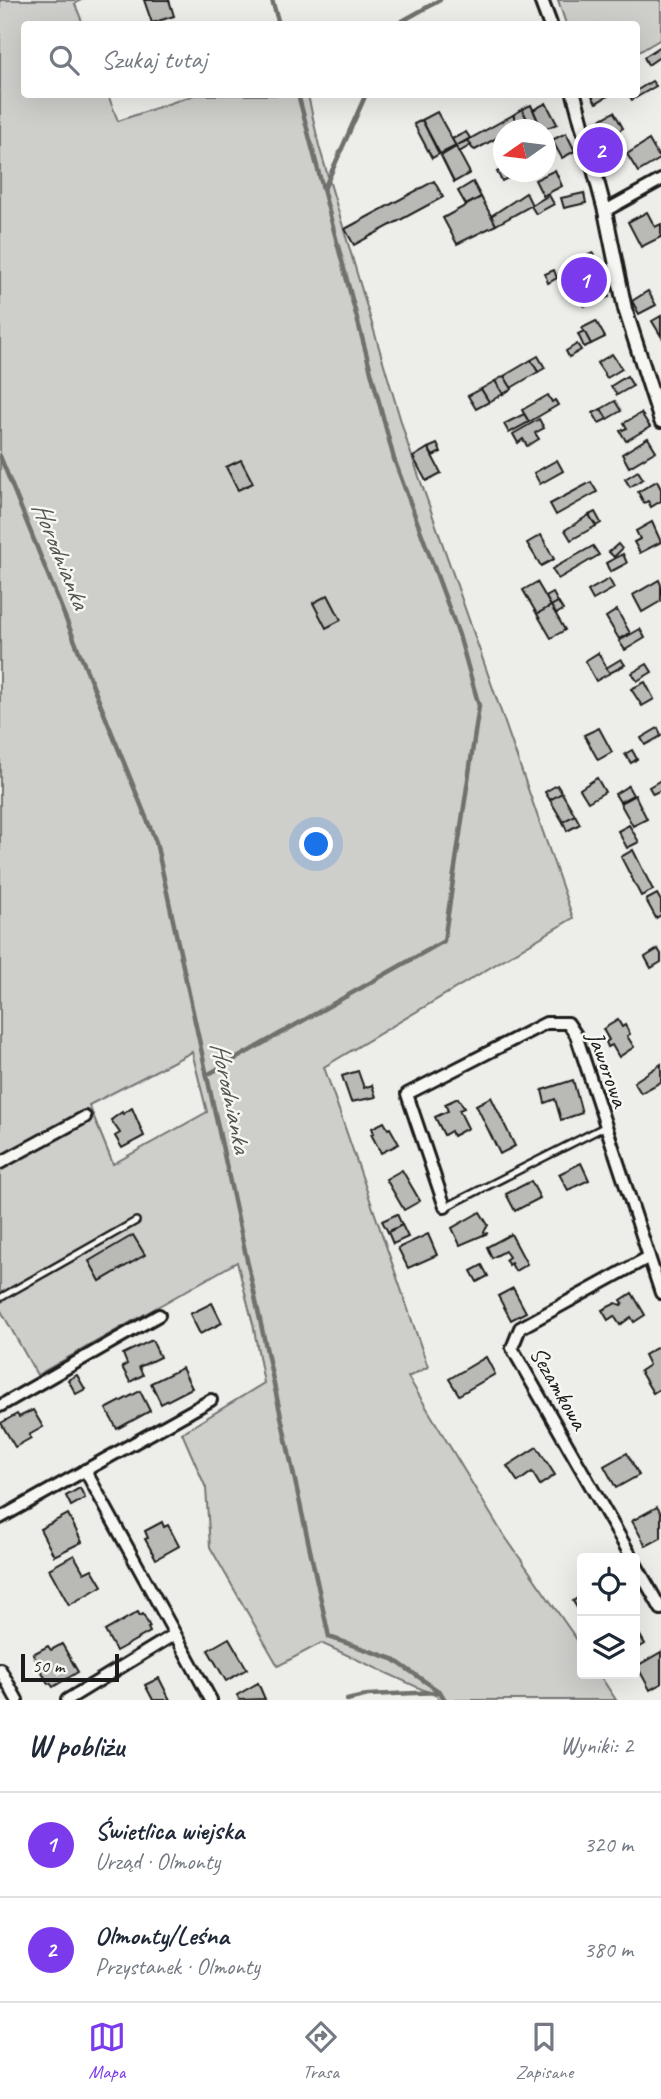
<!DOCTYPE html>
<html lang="pl">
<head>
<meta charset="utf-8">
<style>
	body { margin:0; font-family:Caveat,sans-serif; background:#f6f6f7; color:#1f2937 }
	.controls { position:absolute; right:21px; bottom:21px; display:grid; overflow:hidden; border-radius:7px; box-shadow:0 7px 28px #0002 }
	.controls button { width:63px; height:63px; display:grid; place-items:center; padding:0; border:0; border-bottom:2px solid #e0e1e3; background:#fff; color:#1f2937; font:35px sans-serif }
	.compass { position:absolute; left:493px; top:119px; width:63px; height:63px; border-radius:50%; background:#fff; box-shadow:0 7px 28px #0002; rotate:256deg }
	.scale { position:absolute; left:21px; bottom:18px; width:98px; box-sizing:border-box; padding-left:7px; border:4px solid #1c1c1c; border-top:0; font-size:19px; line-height:24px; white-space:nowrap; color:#1c1c1c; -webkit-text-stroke:5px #f6f6f2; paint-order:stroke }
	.you { position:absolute; left:317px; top:845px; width:24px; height:24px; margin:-18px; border:5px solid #fff; border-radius:50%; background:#1a73e8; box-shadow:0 0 0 10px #1a73e833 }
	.badge { display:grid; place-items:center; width:46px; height:46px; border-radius:50%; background:#7c3aed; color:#fff; font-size:23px; font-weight:700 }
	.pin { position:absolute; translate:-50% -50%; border:4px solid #fff; box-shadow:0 2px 7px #0006 }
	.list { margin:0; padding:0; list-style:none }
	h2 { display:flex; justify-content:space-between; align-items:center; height:91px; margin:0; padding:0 28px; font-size:30px }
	h2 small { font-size:23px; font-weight:400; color:#747a83 }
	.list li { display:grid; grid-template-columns:46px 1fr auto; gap:21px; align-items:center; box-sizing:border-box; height:105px; padding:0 28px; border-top:2px solid #e0e1e3 }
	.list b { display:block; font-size:26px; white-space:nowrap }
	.list p { margin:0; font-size:23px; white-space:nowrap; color:#747a83 }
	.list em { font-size:23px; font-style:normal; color:#747a83 }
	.icon { flex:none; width:38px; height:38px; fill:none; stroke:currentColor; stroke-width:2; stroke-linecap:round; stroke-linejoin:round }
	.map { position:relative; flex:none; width:661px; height:1700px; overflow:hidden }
	.search { position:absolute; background:#fff; box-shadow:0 7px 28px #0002; left:21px; right:21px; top:21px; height:77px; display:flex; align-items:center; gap:18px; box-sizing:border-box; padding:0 24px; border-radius:7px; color:#747a83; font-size:26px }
	.sheet { height:301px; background:#fff }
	nav { display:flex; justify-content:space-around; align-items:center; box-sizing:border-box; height:98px; border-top:2px solid #e0e1e3; background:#fff; font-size:19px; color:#747a83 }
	nav a { display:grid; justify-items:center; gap:4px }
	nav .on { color:#7c3aed }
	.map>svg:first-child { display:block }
	.green { fill:#cececb; stroke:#757574; stroke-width:2; fill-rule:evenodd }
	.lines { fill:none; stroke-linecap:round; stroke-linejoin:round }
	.stream { stroke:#6f6f6d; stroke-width:4.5 }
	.building { fill:#b9b9b6; stroke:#1c1c1c; stroke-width:2 }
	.service-casing { stroke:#1c1c1c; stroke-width:10 }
	.minor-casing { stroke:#1c1c1c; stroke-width:16 }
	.tertiary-casing { stroke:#1c1c1c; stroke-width:18 }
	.service { stroke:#f6f6f2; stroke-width:5 }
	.minor { stroke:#f6f6f2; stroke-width:10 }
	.tertiary { stroke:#f6f6f2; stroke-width:12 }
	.labels { text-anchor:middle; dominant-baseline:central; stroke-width:5; stroke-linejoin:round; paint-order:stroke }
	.street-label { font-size:24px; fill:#1c1c1c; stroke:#f6f6f2 }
	.water-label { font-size:26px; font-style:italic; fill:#535352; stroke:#f6f6f2 }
</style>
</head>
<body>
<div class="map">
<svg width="661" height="1700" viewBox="0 0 661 1700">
	<rect width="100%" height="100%" fill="#edede9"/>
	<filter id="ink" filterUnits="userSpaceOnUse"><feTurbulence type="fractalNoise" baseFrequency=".0143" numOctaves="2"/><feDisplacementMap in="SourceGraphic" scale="14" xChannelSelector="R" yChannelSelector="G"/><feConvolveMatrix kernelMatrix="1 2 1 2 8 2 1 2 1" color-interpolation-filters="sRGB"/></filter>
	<g filter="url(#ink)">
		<g class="green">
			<path d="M0 0H81L75 4 83 24H24V94L108 95 118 121 194 95H308L319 146 408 445 573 918 324 1067 428 1367 408 1377 499 1528 582 1647V1674H599L616 1700H440L437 1696 321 1643 278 1666 210 1547 206 1488 182 1433 264 1383 253 1324 237 1262 37 1375 0 1309ZM192 1052 207 1112 113 1164 89 1105Z"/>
			<path d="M558 0H661V39L637 53 636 24H566Z"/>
		</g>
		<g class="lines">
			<g class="stream">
				<path d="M272 0 279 24"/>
				<path d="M397 24 440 0"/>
				<path d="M324 189 366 94"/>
				<path d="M0 456 156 842 329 1637 393 1659 440 1692 445 1700"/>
				<path d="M207 1075 444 941 479 706 459 635 394 459 298 94"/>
				<path d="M347 1700 368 1695 440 1692"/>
			</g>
		</g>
		<g class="building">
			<path d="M144 0H169L174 16 152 23Z"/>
			<path d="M661 46V56L648 65 644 57Z"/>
			<path d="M652 81 656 86 632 100 629 95 636 94V91Z"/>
			<path d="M591 94H611L596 103Z"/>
			<path d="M546 103 557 124 542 130 533 110Z"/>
			<path d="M531 105 540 126 536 128 535 125 530 127 522 109Z"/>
			<path d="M522 109 528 121 519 126 513 115Z"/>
			<path d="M437 112 456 146 440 154 422 120Z"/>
			<path d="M614 112 623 128 609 136 600 120Z"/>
			<path d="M513 115 519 126 513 130H504V134L475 150 472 148 468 140Z"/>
			<path d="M422 120 439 154 432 158 414 124Z"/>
			<path d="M466 132 470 138 456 146 452 139Z"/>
			<path d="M566 133 575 151 562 158 552 140Z"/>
			<path d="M468 140 471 145 459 152 456 146Z"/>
			<path d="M649 140 660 159 638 172 627 154Z"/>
			<path d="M456 147 470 173 454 182 441 156Z"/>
			<path d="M504 168V172H520L502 181 497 172Z"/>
			<path d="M555 170 562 186 543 196 535 180Z"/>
			<path d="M434 181 443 197 354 245 345 229Z"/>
			<path d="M473 182 481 197 466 205 458 191Z"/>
			<path d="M526 193 532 205 496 225 491 216Z"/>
			<path d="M584 193 586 203 564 208 561 198Z"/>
			<path d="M549 195 554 204 536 214 531 206Z"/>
			<path d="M481 197 496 225 457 244 443 218Z"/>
			<path d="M647 212 655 227 661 224V237L641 247 628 222Z"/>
			<path d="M593 253 609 297 584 306 568 263Z"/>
			<path d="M554 270 557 278 548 283 545 274Z"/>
			<path d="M648 291 656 305 639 314 632 301Z"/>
			<path d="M661 316V336L652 321Z"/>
			<path d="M596 321 605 337 591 344 582 328Z"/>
			<path d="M584 331 591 344 584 347 578 334Z"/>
			<path d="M577 344 581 350 569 357 566 351Z"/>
			<path d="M612 354 622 369 607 378 597 363Z"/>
			<path d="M538 356 545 368 538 372 531 360Z"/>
			<path d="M531 360 538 372 511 388 504 376Z"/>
			<path d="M504 376 512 389 503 394 495 381Z"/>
			<path d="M627 376 633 386 617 395 611 386Z"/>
			<path d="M495 381 503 394 489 402 481 389Z"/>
			<path d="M481 389 489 402 476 409 468 396Z"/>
			<path d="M548 395 552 402 555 400 558 405 529 422 522 410Z"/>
			<path d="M615 401 621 411 607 419 601 409Z"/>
			<path d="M601 409 607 419 599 423 593 413Z"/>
			<path d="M641 413 650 427 626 441 620 431 627 428 624 423Z"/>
			<path d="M524 414 529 422 509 433 504 424Z"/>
			<path d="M539 419 544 428 535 433 539 439 527 446 523 439 518 443 513 434Z"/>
			<path d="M648 438 656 451 629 467 622 454Z"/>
			<path d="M437 444 441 452 433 456 428 448Z"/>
			<path d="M428 448 441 473 426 481 413 457Z"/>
			<path d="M241 460 253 483 238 490 226 467Z"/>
			<path d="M557 460 563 471 540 484 534 473Z"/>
			<path d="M638 471 643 479 630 487 625 479Z"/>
			<path d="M657 481 661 489V501L651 507 648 501 644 503 638 492Z"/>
			<path d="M591 482 597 492 556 515 550 504Z"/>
			<path d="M595 512 601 523 596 526 589 515Z"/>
			<path d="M589 515 596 526 571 540 565 530Z"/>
			<path d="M652 522 661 542 640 553 634 542 640 539 636 531Z"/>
			<path d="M541 535 554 559 541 566 527 543Z"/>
			<path d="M618 544 622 549 614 557 609 552Z"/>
			<path d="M593 546 599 555 558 579 552 569Z"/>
			<path d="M623 554 627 563 610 572 606 563Z"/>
			<path d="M609 579 614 588 593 600 588 591Z"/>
			<path d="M659 580 661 585V601L642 612 633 595Z"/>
			<path d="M537 582 551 606 537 614 523 590Z"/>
			<path d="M553 593 558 602 551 606 546 597Z"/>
			<path d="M328 595 341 620 326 628 313 603Z"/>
			<path d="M558 602 563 610 556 614 551 606Z"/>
			<path d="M551 606 565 630 551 638 537 614Z"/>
			<path d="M617 610 630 633 619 639 606 617Z"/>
			<path d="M640 629 645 638 625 650 619 641Z"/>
			<path d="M598 653 610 673 596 681 585 661Z"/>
			<path d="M621 659 625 665 610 673 606 668Z"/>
			<path d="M647 664 652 672 637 681 632 673Z"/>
			<path d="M645 682 654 699 642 706 631 689Z"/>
			<path d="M599 728 612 752 598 760 584 735Z"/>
			<path d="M658 728 661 736 645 745 641 738Z"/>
			<path d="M632 750 637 759 631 763 625 754Z"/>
			<path d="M597 778 605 792 588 802 580 789Z"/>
			<path d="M661 780V790L653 794 649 787Z"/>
			<path d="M557 785 562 793 550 800 545 792Z"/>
			<path d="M628 786 633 795 620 802 615 794Z"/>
			<path d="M562 793 575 815 563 822 550 800Z"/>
			<path d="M635 795 647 819 633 826 620 803Z"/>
			<path d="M575 815 580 824 567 831 563 822Z"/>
			<path d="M629 825 639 842 627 848 618 831Z"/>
			<path d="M633 850 653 890 641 896 621 857Z"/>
			<path d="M657 894 661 901V915L656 918 646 900Z"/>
			<path d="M658 949 661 954V962L651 968 645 957Z"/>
			<path d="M618 1020 622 1027 625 1025 630 1034 627 1036 634 1047 619 1057 612 1045 608 1047 606 1042 609 1040 603 1029Z"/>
			<path d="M661 1064V1082L641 1093 634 1082Z"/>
			<path d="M358 1071 364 1088 372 1085 376 1097 351 1102 342 1076Z"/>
			<path d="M573 1080 582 1113 561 1120 555 1099 545 1103 542 1090Z"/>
			<path d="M491 1097 515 1146 500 1154 476 1105Z"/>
			<path d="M458 1098 464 1108 459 1110 468 1128 453 1136 451 1131 444 1135 435 1117 448 1111 445 1104Z"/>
			<path d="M132 1108 144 1136 122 1148 115 1136 120 1133 111 1120 122 1112 123 1114Z"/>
			<path d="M384 1122 388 1129 390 1128 399 1144 381 1153 371 1134 374 1133 372 1128Z"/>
			<path d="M581 1163 589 1180 568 1190 559 1174Z"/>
			<path d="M402 1170 420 1201 404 1210 386 1179Z"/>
			<path d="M531 1181 540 1198 515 1211 506 1194Z"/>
			<path d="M480 1212 488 1225 484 1232 485 1234 488 1233 460 1245 452 1228Z"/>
			<path d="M397 1214 402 1225 388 1232 382 1221Z"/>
			<path d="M402 1225 408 1237 393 1244 388 1232Z"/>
			<path d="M428 1234 437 1255 408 1268 398 1248Z"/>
			<path d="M511 1234 527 1264 515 1271 511 1263 509 1265 505 1260 509 1257 505 1251 492 1258 487 1247Z"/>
			<path d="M133 1235 145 1255 100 1281 89 1261Z"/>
			<path d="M482 1265 488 1276 477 1282 471 1271Z"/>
			<path d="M513 1288 526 1312 511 1320 498 1296Z"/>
			<path d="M632 1293 645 1315 634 1322 631 1317 620 1325 614 1316 608 1320 602 1310 616 1303 621 1305 623 1303 621 1300Z"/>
			<path d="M212 1303 222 1323 200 1334 190 1314Z"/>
			<path d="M152 1340 160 1357 139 1367 143 1375 130 1382 122 1367 127 1364 123 1354Z"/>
			<path d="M660 1346 661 1388 653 1393 640 1371 649 1365 644 1355Z"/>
			<path d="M486 1357 495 1374 459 1395 449 1379Z"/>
			<path d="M182 1368 192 1388 161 1404 151 1383Z"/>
			<path d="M77 1375 85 1389 76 1394 68 1380Z"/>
			<path d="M140 1391 150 1411 117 1429 106 1409Z"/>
			<path d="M33 1410 43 1427 29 1435 31 1438 15 1447 1 1423 17 1414 19 1417Z"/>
			<path d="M537 1447 555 1475 540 1485 532 1472 518 1482 507 1466Z"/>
			<path d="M627 1453 639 1475 616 1488 604 1466Z"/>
			<path d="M80 1488 85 1498 71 1506 66 1496Z"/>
			<path d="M657 1507 661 1513V1538L646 1546 632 1521Z"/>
			<path d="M68 1514 82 1542 54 1556 40 1529Z"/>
			<path d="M162 1522 164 1527 168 1525 179 1546 156 1559 145 1539 148 1538 145 1531Z"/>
			<path d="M74 1555 84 1573 92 1569 102 1586 69 1605 49 1569Z"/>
			<path d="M582 1595V1616L573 1601Z"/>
			<path d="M138 1612 140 1616 143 1614 150 1627 148 1628 150 1632 116 1651 105 1631Z"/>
			<path d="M635 1627 645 1644 635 1650Z"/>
			<path d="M229 1638 247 1669 226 1681 208 1650Z"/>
			<path d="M62 1644 78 1672 53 1687 50 1683 48 1684 33 1654 48 1646 51 1650Z"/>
			<path d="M661 1652V1684L650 1690 637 1666Z"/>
			<path d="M159 1678 170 1700H153L145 1685Z"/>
			<path d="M258 1683 265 1699 240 1700 237 1695Z"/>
		</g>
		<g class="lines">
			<defs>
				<g id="service">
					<path d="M446 1207 606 1126"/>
					<path d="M0 1298 136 1221"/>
				</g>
				<g id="minor">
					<path d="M605 211 661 180"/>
					<path d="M0 1163 85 1117"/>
					<path d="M445 1207 407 1094 546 1023H568L576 1035 661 1293"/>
					<path d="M0 1406 159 1315"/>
					<path d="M85 1470 175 1634"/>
					<path d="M0 1518 211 1400"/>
					<path d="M632 1558 512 1348 520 1328 649 1257"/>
					<path d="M635 1563 661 1609"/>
					<path d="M0 1669 17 1700"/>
					<path d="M67 1700 175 1634 211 1700"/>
				</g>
				<g id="tertiary">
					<path d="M541 0 550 24"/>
					<path d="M574 94 605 211 625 309 661 421"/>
				</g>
			</defs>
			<use href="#service" class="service-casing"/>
			<use href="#minor" class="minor-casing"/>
			<use href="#tertiary" class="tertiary-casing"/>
			<use href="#service" class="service"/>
			<use href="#minor" class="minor"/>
			<use href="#tertiary" class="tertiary"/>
		</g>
	</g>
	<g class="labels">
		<g class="street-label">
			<text transform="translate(608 1069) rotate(70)">Jaworowa</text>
			<text transform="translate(559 1388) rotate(60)">Sezamkowa</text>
		</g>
		<g class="water-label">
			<text transform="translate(61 555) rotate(68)">Horodnianka</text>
			<text transform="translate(231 1097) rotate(78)">Horodnianka</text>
		</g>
	</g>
</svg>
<div class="controls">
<button><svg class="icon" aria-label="locate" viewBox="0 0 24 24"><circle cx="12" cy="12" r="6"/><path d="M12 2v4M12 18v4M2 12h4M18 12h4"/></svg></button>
<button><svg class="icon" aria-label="layers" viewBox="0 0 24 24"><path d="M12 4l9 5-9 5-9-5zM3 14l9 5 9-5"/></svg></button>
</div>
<svg class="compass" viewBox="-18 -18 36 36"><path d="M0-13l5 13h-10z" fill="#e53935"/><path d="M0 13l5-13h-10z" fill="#747a83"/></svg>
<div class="scale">50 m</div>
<div class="you"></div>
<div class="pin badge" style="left:584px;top:280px">1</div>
<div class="pin badge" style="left:600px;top:150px">2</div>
<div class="search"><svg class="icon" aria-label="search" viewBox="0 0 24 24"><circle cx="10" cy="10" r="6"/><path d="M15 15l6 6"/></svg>Szukaj tutaj</div>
</div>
<section class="sheet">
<h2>W pobliżu<small>Wyniki: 2</small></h2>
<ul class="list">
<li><span class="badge">1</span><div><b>Świetlica wiejska</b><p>Urząd · Olmonty</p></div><em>320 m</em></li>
<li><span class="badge">2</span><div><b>Olmonty/Leśna</b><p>Przystanek · Olmonty</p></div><em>380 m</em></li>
</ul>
</section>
<nav>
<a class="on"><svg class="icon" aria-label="map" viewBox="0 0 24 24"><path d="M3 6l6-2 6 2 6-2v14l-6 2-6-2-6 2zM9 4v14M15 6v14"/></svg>Mapa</a>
<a><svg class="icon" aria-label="directions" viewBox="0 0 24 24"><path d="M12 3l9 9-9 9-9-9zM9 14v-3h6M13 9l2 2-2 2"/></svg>Trasa</a>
<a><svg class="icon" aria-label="saved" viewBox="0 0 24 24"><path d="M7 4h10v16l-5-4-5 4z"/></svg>Zapisane</a>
</nav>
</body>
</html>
